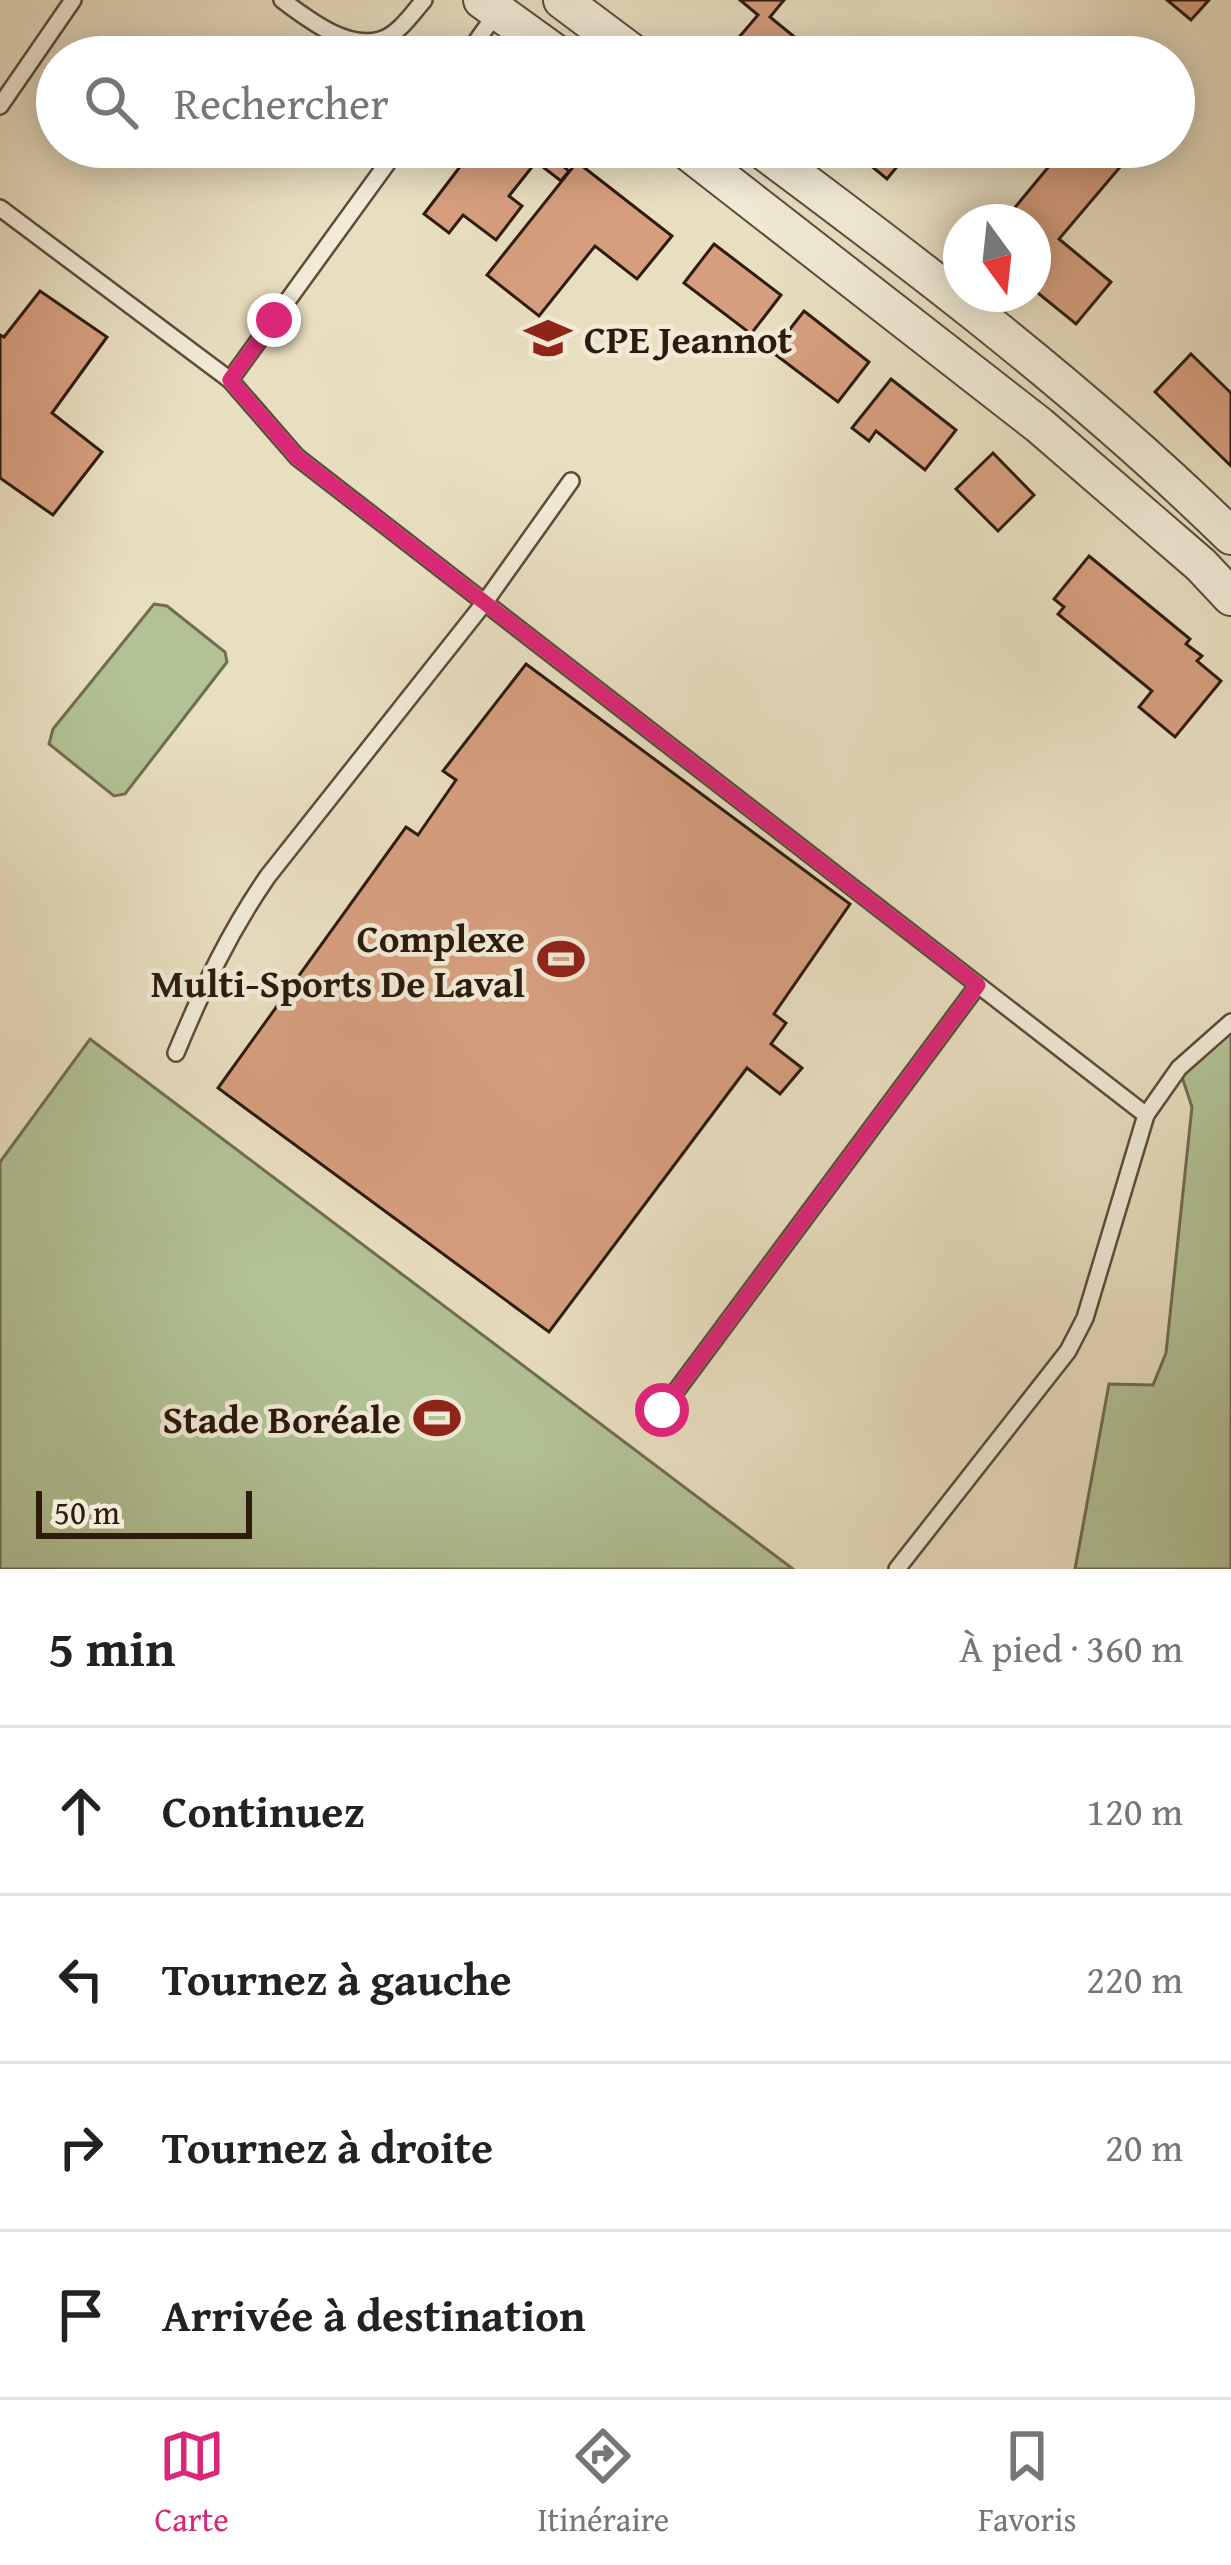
<!DOCTYPE html>
<html lang="fr">
<head>
<meta charset="utf-8">
<style>
	body { margin:0; font-family:"Gentium Book Plus",serif; background:#f6f6f6; color:#222 }
	.compass { position:absolute; left:943px; top:204px; width:108px; height:108px; border-radius:50%; background:#fff; box-shadow:0 6px 30px #0003; rotate:165deg }
	.scale { position:absolute; left:36px; bottom:30px; width:216px; box-sizing:border-box; padding-left:12px; border:6px solid #2d1b0e; border-top:0; font-size:33px; line-height:42px; white-space:nowrap; color:#2d1b0e; -webkit-text-stroke:9px #f0ead6; paint-order:stroke }
	.stop { position:absolute; width:36px; height:36px; margin:-27px; border:9px solid #db2777; border-radius:50%; background:#fff }
	.stop.end { background:#db2777; border-color:#fff; box-shadow:0 3px 12px #0008 }
	.list { margin:0; padding:0; list-style:none }
	h2 { display:flex; justify-content:space-between; align-items:center; height:156px; margin:0; padding:0 48px; font-size:51px }
	h2 small { font-size:39px; font-weight:400; color:#767676 }
	.list li { display:grid; grid-template-columns:78px 1fr auto; gap:36px; align-items:center; box-sizing:border-box; height:168px; padding:0 48px; border-top:3px solid #e0e0e0 }
	.list b { display:block; font-size:45px; white-space:nowrap }
	.list em { font-size:39px; font-style:normal; color:#767676 }
	.icon { flex:none; width:66px; height:66px; fill:none; stroke:currentColor; stroke-width:2; stroke-linecap:round; stroke-linejoin:round }
	.map { position:relative; flex:none; width:1231px; height:1569px; overflow:hidden }
	.search { position:absolute; background:#fff; box-shadow:0 6px 30px #0003; left:36px; right:36px; top:36px; height:132px; display:flex; align-items:center; gap:30px; box-sizing:border-box; padding:0 42px; border-radius:66px; color:#767676; font-size:45px }
	.sheet { height:828px; background:#fff }
	nav { display:flex; justify-content:space-around; align-items:center; box-sizing:border-box; height:168px; border-top:3px solid #e0e0e0; background:#fff; font-size:33px; color:#767676 }
	nav a { display:grid; justify-items:center; gap:6px }
	nav .on { color:#db2777 }
	.map>svg:first-child { display:block }
	.green { fill:#b2c295; stroke:#706e52; stroke-width:3 }
	.building { fill:#d69e7f; stroke:#2d1b0e; stroke-width:3 }
	.lines { fill:none; stroke-linecap:round; stroke-linejoin:round }
	.service-casing { stroke:#5c4c3a; stroke-width:20 }
	.tertiary-casing { stroke:#5c4c3a; stroke-width:40 }
	.service { stroke:#f0ead6; stroke-width:15 }
	.tertiary { stroke:#f0ead6; stroke-width:36 }
	.route { stroke:#db2777; stroke-width:15 }
	.labels { text-anchor:middle; dominant-baseline:central; stroke-width:9; stroke-linejoin:round; paint-order:stroke }
	.poi-label { font-size:39px; font-weight:bold; fill:#2d1b0e; stroke:#f0ead6; text-anchor:end }
</style>
</head>
<body>
<div class="map">
<svg width="1231" height="1569" viewBox="0 0 1231 1569">
	<rect width="100%" height="100%" fill="#e8dec0"/>
	<filter id="stains"><feTurbulence type="fractalNoise" baseFrequency=".00167" numOctaves="4"/><feColorMatrix values="0 0 0 0 .2 0 0 0 0 .09 0 0 0 0 .02 0 0 0 .5 -.17"/></filter>
	<radialGradient id="worn" r=".72"><stop offset=".6" stop-color="#630" stop-opacity="0"/><stop offset="1" stop-color="#630" stop-opacity=".3"/></radialGradient>
	<g class="green">
		<path d="M154 604 167 606 225 652 227 662 125 794 114 796 49 744 53 729Z"/>
		<path d="M1231 1022V1569H1075L1109 1384 1153 1385 1166 1353 1192 1107 1179 1068Z"/>
		<path d="M90 1039 793 1569H0V1162Z"/>
	</g>
	<g class="building">
		<path d="M740 0H784L770 17 819 57H739L729 49 758 15Z"/>
		<path d="M1167 0H1209L1191 20Z"/>
		<path d="M475 147H517L536 162 509 196 522 206 496 240 463 215 449 233 424 214Z"/>
		<path d="M517 147H539L569 171 561 181Z"/>
		<path d="M848 147H913L887 179Z"/>
		<path d="M1065 147H1137L1059 239 1111 282 1076 324 1033 289V249L1043 237 1033 228V222H1026L1012 211Z"/>
		<path d="M577 162 672 236 637 279 595 246 539 316 487 275Z"/>
		<path d="M714 244 781 295 751 334 684 283Z"/>
		<path d="M40 291 107 337 52 413 102 452 53 515 0 478V335L4 337Z"/>
		<path d="M804 311 869 362 838 402 772 352Z"/>
		<path d="M1191 354 1231 393V466L1155 392Z"/>
		<path d="M891 379 956 430 925 470 876 431 869 441 852 428Z"/>
		<path d="M993 453 1034 495 998 531 956 489Z"/>
		<path d="M1089 556 1190 639 1186 644 1202 656 1197 661 1221 681 1175 737 1139 707 1152 691 1058 614 1064 607 1054 599Z"/>
		<path d="M526 664 850 904 774 1014 786 1023 771 1044 802 1068 780 1094 747 1068 549 1332 218 1088 406 827 418 835 456 780 443 771Z"/>
	</g>
	<g class="lines">
		<defs>
			<g id="service">
				<path d="M282 0C307 18 346 50 380 40 398 35 412 14 424 0"/>
				<path d="M465 57 498 11"/>
				<path d="M0 106 73 0"/>
				<path d="M0 208 230 380 297 457 1146 1115"/>
				<path d="M230 380 399 147"/>
				<path d="M176 1053C203 988 228 934 268 876L485 602 571 481"/>
				<path d="M662 1410 978 985"/>
				<path d="M897 1569 1068 1351 1085 1318 1146 1115 1179 1068 1231 1022"/>
			</g>
			<g id="tertiary">
				<path d="M482 0 561 57"/>
				<path d="M562 0 638 57"/>
				<path d="M682 147 1039 425 1201 565 1231 597"/>
				<path d="M758 147C922 269 1085 393 1231 536"/>
			</g>
		</defs>
		<use href="#service" class="service-casing"/>
		<use href="#tertiary" class="tertiary-casing"/>
		<use href="#service" class="service"/>
		<use href="#tertiary" class="tertiary"/>
	</g>
	<g class="lines">
		<path class="route" d="M274 320 230 380 297 457 978 985 662 1410"/>
	</g>
	<defs>
		<symbol id="school-bare" viewBox="-9 -9 18 18"><path d="M0-5L7-2L0 1L-7-2ZM-4 1L0 2.5L4 1V4Q0 6-4 4Z" fill="#8f2418" stroke="#f0ead6" stroke-width="2.5" paint-order="stroke"/></symbol>
		<symbol id="stadium-bare" viewBox="-9 -9 18 18"><path d="M0-5a6.5 5 0 1 0 0 10a6.5 5 0 1 0 0-10ZM-3.5-1.8h7v3.6h-7Z" fill="#8f2418" stroke="#f0ead6" stroke-width="2.5" paint-order="stroke"/></symbol>
	</defs>
	<g fill-rule="evenodd">
		<use href="#school-bare" x="515" y="305" width="66" height="66"/>
		<use href="#stadium-bare" x="528" y="926" width="66" height="66"/>
		<use href="#stadium-bare" x="404" y="1385" width="66" height="66"/>
	</g>
	<g class="labels">
		<g class="poi-label">
			<text x="584" y="338" text-anchor="start">CPE Jeannot</text>
			<text x="525" y="937">Complexe<tspan x="525" dy="45">Multi-Sports De Laval</tspan></text>
			<text x="401" y="1418">Stade Boréale</text>
		</g>
	</g>
	<rect width="100%" height="100%" filter="url(#stains)"/>
	<rect width="100%" height="100%" fill="url(#worn)"/>
</svg>
<svg class="compass" viewBox="-18 -18 36 36"><path d="M0-13l5 13h-10z" fill="#e53935"/><path d="M0 13l5-13h-10z" fill="#767676"/></svg>
<div class="scale">50 m</div>
<div class="stop" style="left:662px;top:1410px"></div>
<div class="stop end" style="left:274px;top:320px"></div>
<div class="search"><svg class="icon" aria-label="search" viewBox="0 0 24 24"><circle cx="10" cy="10" r="6"/><path d="M15 15l6 6"/></svg>Rechercher</div>
</div>
<section class="sheet">
<h2>5 min<small>À pied · 360 m</small></h2>
<ul class="list">
<li><svg class="icon" aria-label="ahead" viewBox="0 0 24 24"><path d="M12 20V5M6 11l6-6 6 6"/></svg><div><b>Continuez</b></div><em>120 m</em></li>
<li><svg class="icon" aria-label="left" viewBox="0 0 24 24"><path d="M17 20v-9H6M10 6l-5 5 5 5"/></svg><div><b>Tournez à gauche</b></div><em>220 m</em></li>
<li><svg class="icon" aria-label="right" viewBox="0 0 24 24"><path d="M7 20v-9h11M14 6l5 5-5 5"/></svg><div><b>Tournez à droite</b></div><em>20 m</em></li>
<li><svg class="icon" aria-label="arrive" viewBox="0 0 24 24"><path d="M6 21V4h12l-3 4 3 4H6"/></svg><div><b>Arrivée à destination</b></div></li>
</ul>
</section>
<nav>
<a class="on"><svg class="icon" aria-label="map" viewBox="0 0 24 24"><path d="M3 6l6-2 6 2 6-2v14l-6 2-6-2-6 2zM9 4v14M15 6v14"/></svg>Carte</a>
<a><svg class="icon" aria-label="directions" viewBox="0 0 24 24"><path d="M12 3l9 9-9 9-9-9zM9 14v-3h6M13 9l2 2-2 2"/></svg>Itinéraire</a>
<a><svg class="icon" aria-label="saved" viewBox="0 0 24 24"><path d="M7 4h10v16l-5-4-5 4z"/></svg>Favoris</a>
</nav>
</body>
</html>
